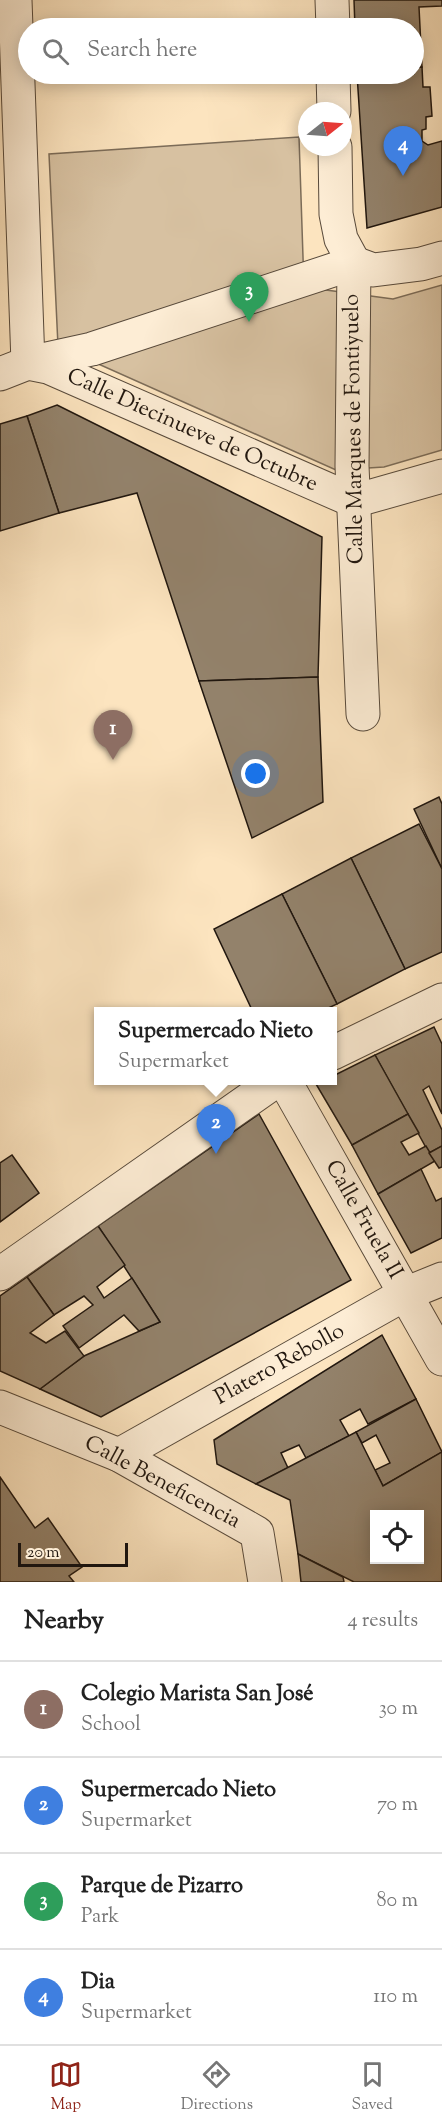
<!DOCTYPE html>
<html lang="en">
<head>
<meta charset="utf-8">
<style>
	body { margin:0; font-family:"Sorts Mill Goudy",serif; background:#f2f2f2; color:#222 }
	.controls { position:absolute; right:18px; bottom:18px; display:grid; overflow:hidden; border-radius:0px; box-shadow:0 3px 15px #0003 }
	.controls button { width:54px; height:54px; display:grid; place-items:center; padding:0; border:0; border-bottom:2px solid #e0e0e0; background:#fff; color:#222; font:30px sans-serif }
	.compass { position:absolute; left:298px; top:102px; width:54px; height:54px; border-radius:50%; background:#fff; box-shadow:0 3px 15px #0003; rotate:73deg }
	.scale { position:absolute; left:18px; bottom:15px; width:110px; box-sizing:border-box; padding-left:6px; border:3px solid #21170f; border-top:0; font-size:16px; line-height:21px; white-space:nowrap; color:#21170f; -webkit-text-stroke:4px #fdedd5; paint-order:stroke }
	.you { position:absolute; left:256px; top:774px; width:21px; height:21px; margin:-15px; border:4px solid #fff; border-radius:50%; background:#1a73e8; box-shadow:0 0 0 9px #1a73e833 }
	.badge { display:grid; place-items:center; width:39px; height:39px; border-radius:50%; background:#8f2418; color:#fff; font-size:20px; font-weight:700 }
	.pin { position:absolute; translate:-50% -50px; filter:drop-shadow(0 2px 3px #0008) }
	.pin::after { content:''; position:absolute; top:32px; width:21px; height:18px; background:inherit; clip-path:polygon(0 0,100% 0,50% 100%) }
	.popup { position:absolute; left:94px; top:1007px; width:243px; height:78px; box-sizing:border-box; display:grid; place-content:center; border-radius:0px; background:#fff; filter:drop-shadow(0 2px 4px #0005); font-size:20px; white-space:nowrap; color:#767676 }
	.popup b { font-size:22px; color:#222 }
	.popup::after { content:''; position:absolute; left:50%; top:100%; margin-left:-12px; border:12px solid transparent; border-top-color:#fff }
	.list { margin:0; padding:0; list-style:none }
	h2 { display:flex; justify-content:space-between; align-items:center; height:78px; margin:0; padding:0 24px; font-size:26px }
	h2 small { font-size:20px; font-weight:400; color:#767676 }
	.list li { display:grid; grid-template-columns:39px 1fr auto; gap:18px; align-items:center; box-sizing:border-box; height:96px; padding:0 24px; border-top:2px solid #e0e0e0 }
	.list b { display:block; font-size:22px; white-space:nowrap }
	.list p { margin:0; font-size:20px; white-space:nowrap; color:#767676 }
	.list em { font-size:20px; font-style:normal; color:#767676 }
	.icon { flex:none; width:33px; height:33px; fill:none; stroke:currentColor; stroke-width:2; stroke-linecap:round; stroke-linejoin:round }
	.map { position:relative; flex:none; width:442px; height:1582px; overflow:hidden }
	.search { position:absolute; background:#fff; box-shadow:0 3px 15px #0003; left:18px; right:18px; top:18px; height:66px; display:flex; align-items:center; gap:15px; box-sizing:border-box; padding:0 21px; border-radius:33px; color:#767676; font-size:22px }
	.sheet { height:462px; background:#fff }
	nav { display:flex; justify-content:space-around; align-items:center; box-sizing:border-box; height:84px; border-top:2px solid #e0e0e0; background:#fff; font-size:16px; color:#767676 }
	nav a { display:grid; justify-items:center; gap:3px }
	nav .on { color:#8f2418 }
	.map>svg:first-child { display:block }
	.green { fill:#d7c1a1; stroke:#7c6c58; stroke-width:1.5 }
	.building { fill:#93826b; stroke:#21170f; stroke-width:1.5; fill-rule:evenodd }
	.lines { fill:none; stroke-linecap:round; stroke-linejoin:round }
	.street-casing { stroke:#584a3b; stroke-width:35 }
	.street { stroke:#fdedd5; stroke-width:33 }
	.labels { text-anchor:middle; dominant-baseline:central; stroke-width:4.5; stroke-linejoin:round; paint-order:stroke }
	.street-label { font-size:22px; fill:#21170f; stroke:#fdedd5 }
</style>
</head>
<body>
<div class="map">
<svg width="442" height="1582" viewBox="0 0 442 1582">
	<rect width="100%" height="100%" fill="#fce4bf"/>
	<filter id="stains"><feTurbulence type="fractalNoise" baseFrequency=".00333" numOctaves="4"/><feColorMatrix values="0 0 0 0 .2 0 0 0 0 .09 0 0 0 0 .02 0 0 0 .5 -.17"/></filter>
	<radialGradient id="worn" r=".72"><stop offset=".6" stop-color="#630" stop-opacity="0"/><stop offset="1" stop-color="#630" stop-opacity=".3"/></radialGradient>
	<path class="green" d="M299 137 304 287 393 299 442 285V450L384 467 336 470 58 346 49 154Z"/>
	<g class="building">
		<path d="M354 0H442V6L419 7 422 67 414 68V28H355Z"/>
		<path d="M422 67 423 87H430L432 116 426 117V129L422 130V141L428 145 442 141V207L367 228 357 74H414V68Z"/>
		<path d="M57 405 322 537 318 677 199 681 137 493 59 513 27 416Z"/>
		<path d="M27 416 59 513 0 531V424Z"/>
		<path d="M318 677 323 802 252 838 199 681Z"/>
		<path d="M439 797 442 804V869L414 809Z"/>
		<path d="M419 824 442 869V952L405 969 351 858Z"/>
		<path d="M351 858 405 969 337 1004 282 894Z"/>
		<path d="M282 894 337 1004 320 1012H253L214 929Z"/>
		<path d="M434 1027 442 1044V1114L429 1086 423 1090 442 1130V1146L429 1153 375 1055Z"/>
		<path d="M375 1055 408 1114 352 1145 316 1084 323 1080H333V1076Z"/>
		<path d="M259 1114 351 1280 101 1417 40 1389 84 1356 160 1322 98 1226Z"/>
		<path d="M408 1114 419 1133 401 1142 409 1155 426 1146 435 1161 378 1194 352 1145Z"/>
		<path d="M442 1146V1167L439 1168 429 1153Z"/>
		<path d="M12 1155 39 1193 0 1222V1163Z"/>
		<path d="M421 1169 436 1201 442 1198V1238L411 1253 378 1194Z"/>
		<path d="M98 1226 125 1265 97 1287 104 1298 132 1278 160 1322 139 1331 124 1315 79 1348 63 1326 93 1305 84 1296 54 1315 27 1277Z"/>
		<path d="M27 1277 54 1315 30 1333 46 1343 65 1331 84 1356 40 1389 0 1371V1296Z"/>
		<path d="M382 1335 416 1399 368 1424 360 1409 340 1420 349 1436 306 1458 299 1445 281 1453 288 1468 256 1484 217 1464 214 1440Z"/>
		<path d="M416 1399 442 1452 383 1486 375 1470 390 1463 376 1435 362 1443 356 1432Z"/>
		<path d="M356 1432 383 1486 442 1452V1582H354L298 1554 290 1500 256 1484ZM374 1514H420V1560H374Z"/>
		<path d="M0 1477 35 1528 48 1518 82 1567 69 1576 74 1582H0Z"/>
		<path d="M298 1554 343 1577 344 1582H301Z"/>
	</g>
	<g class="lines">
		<defs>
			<g id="street">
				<path d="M15 0 28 363"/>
				<path d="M332 0 333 28"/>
				<path d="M333 74 334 111"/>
				<path d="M335 147 336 214 341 239 354 263 352 466 363 714"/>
				<path d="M28 363 48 367 354 501"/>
				<path d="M0 374 28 363 92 349 354 263 373 270 421 264 442 258"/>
				<path d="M354 501 442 476"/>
				<path d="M333 1053 442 1000"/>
				<path d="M284 1080 442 1359"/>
				<path d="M0 1274 277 1080"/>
				<path d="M0 1407 119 1455 257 1533 265 1582"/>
				<path d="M119 1455 405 1294 442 1279"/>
			</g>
		</defs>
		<use href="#street" class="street-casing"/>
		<use href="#street" class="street"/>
	</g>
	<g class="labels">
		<g class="street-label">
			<text transform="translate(355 429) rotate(-91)">Calle Marques de Fontiyuelo</text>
			<text transform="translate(192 431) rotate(24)">Calle Diecinueve de Octubre</text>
			<text transform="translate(363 1220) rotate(60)">Calle Fruela II</text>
			<text transform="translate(280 1365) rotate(-29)">Platero Rebollo</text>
			<text transform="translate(162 1483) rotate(28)">Calle Beneficencia</text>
		</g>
	</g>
	<rect width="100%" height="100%" filter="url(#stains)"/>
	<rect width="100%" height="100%" fill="url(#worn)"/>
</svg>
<div class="controls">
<button><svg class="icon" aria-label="locate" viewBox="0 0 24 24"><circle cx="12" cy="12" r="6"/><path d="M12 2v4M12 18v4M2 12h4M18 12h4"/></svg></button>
</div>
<svg class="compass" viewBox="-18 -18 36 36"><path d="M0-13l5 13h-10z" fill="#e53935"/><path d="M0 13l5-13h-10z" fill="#767676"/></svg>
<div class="scale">20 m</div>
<div class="you"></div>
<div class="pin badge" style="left:113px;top:760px;background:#8d6e63">1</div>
<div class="pin badge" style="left:216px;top:1154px;background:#3f7fe0">2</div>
<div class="popup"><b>Supermercado Nieto</b>Supermarket</div>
<div class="pin badge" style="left:249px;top:322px;background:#2e9e5b">3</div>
<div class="pin badge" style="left:403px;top:176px;background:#3f7fe0">4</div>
<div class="search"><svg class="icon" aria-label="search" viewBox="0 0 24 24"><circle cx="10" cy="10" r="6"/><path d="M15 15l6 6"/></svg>Search here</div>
</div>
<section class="sheet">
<h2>Nearby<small>4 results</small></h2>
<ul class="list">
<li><span class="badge" style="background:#8d6e63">1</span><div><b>Colegio Marista San José</b><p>School</p></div><em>30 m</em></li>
<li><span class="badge" style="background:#3f7fe0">2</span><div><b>Supermercado Nieto</b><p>Supermarket</p></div><em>70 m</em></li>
<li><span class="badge" style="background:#2e9e5b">3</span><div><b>Parque de Pizarro</b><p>Park</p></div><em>80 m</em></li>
<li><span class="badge" style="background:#3f7fe0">4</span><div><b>Dia</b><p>Supermarket</p></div><em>110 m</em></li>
</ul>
</section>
<nav>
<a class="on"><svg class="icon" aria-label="map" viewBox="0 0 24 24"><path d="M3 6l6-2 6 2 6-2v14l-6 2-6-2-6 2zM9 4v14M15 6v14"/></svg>Map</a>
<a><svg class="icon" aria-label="directions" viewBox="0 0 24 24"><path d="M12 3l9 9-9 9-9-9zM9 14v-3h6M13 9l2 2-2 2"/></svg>Directions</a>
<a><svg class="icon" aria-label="saved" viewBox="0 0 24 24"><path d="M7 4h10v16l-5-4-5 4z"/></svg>Saved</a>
</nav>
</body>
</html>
